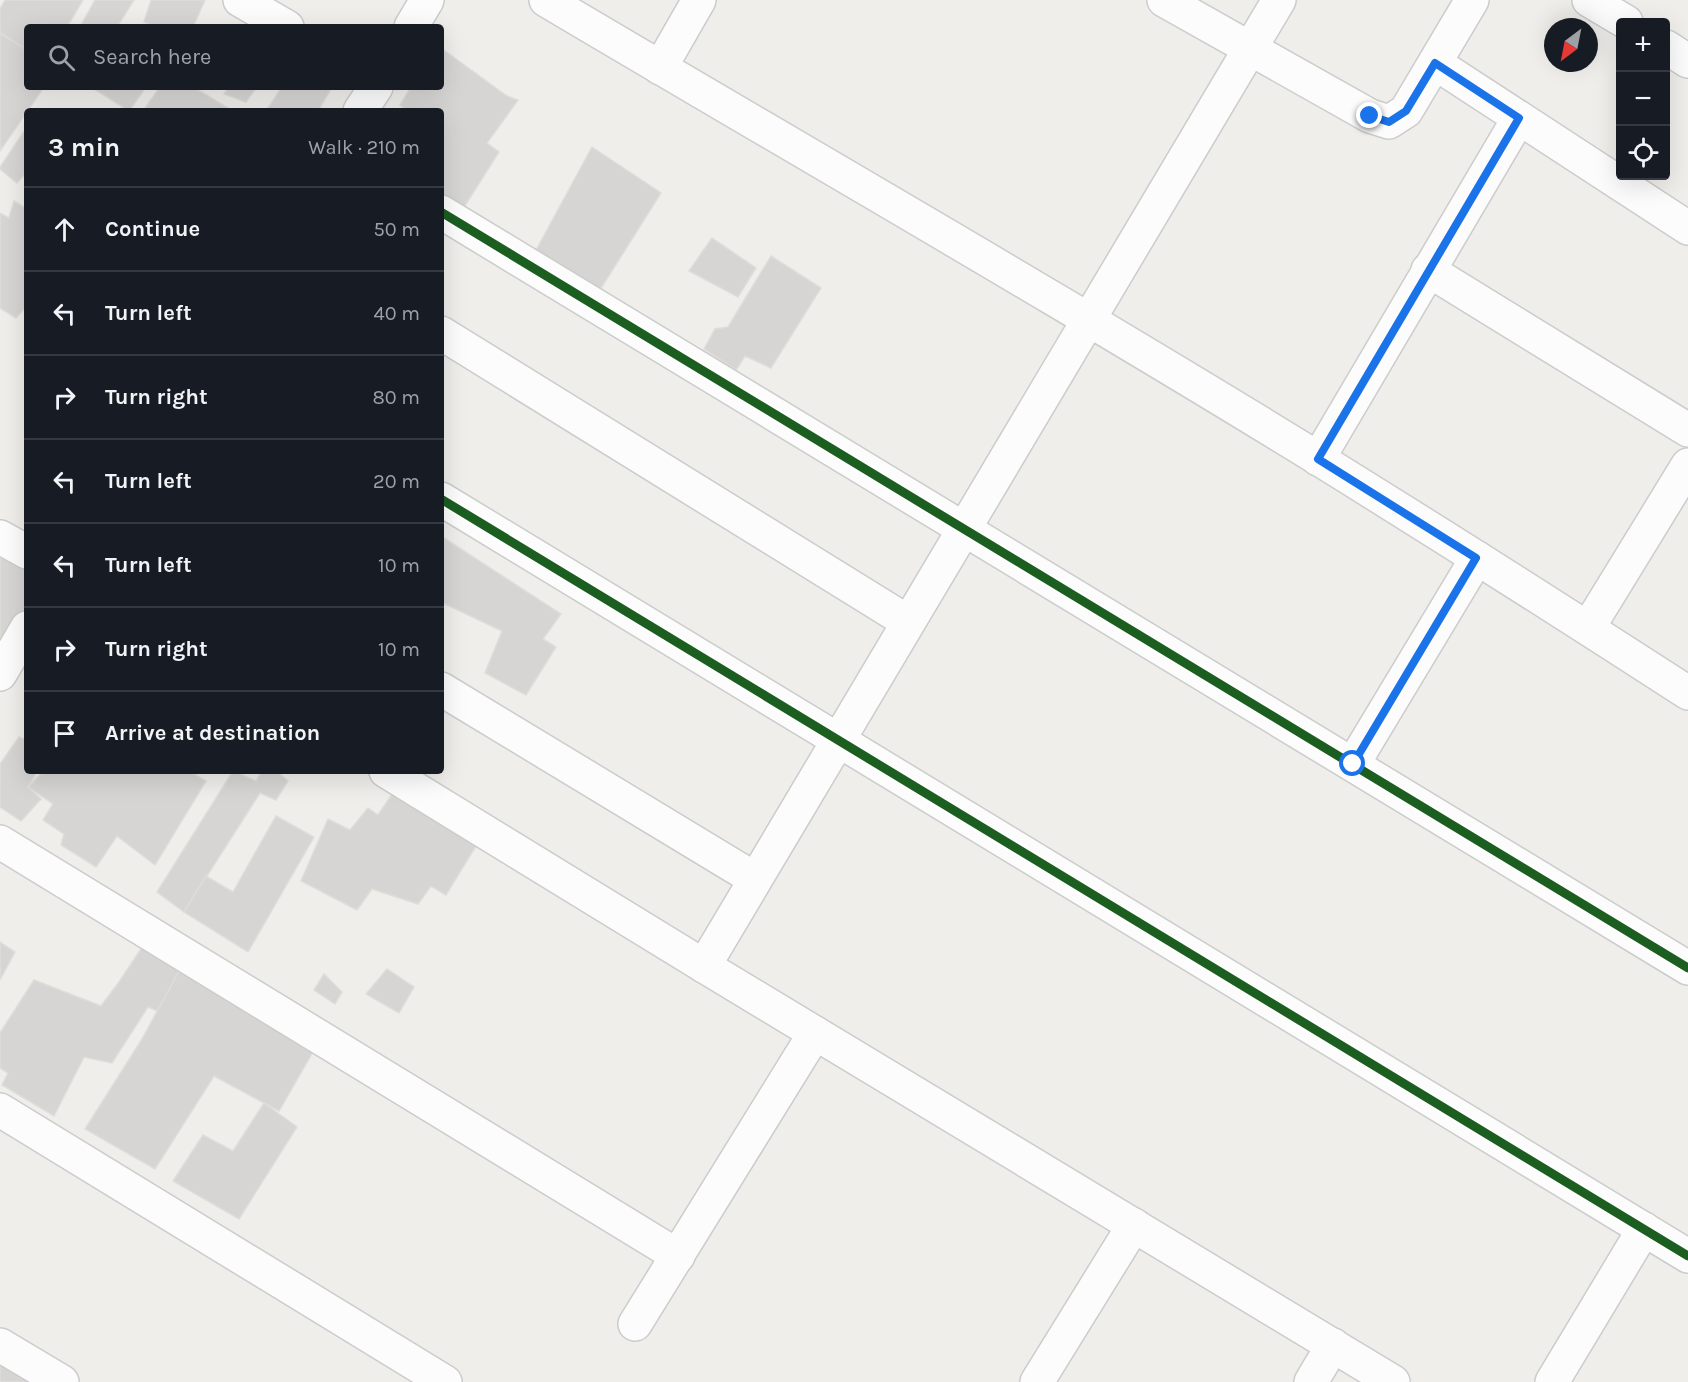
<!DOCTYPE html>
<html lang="en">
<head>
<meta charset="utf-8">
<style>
	body { margin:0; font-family:Karla,sans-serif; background:#20242c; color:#f1f3f6 }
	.controls { position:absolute; right:18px; top:18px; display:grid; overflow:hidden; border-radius:6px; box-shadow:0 6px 24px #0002 }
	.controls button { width:54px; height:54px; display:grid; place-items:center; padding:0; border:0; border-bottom:2px solid #363941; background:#171b24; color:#f1f3f6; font:30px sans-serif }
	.compass { position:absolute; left:1544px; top:18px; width:54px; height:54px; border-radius:50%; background:#171b24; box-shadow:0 6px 24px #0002; rotate:212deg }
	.stop { position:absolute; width:18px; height:18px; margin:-14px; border:4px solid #1a73e8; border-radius:50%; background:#fff }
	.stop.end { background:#1a73e8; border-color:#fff; box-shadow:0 2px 6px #0008 }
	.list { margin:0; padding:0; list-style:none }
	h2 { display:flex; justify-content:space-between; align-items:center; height:78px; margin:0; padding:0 24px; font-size:26px }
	h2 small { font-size:20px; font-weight:400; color:#9ea1a6 }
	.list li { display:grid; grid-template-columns:39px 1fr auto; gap:18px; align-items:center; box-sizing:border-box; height:84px; padding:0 24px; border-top:2px solid #363941 }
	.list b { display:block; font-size:22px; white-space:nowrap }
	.list em { font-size:20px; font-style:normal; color:#9ea1a6 }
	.icon { flex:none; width:33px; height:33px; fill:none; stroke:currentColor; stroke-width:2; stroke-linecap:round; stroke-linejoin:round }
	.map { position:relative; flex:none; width:1688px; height:1382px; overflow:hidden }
	.search { position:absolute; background:#171b24; box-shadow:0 6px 24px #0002; left:24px; top:24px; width:420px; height:66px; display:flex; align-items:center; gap:15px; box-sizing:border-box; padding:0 21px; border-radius:6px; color:#9ea1a6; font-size:22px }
	.panel { position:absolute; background:#171b24; box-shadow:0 6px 24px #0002; left:24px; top:108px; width:420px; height:666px; border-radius:6px }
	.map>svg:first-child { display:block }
	.building { fill:#d6d5d3; stroke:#deddd9; stroke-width:1.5 }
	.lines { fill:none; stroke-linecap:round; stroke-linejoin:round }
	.minor-casing { stroke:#cbcccc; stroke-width:36 }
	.minor { stroke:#fdfcfc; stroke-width:33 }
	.cycleway-casing { stroke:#fff; stroke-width:13 }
	.cycleway { stroke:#1b5e20; stroke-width:9 }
	.route { stroke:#1a73e8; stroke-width:8 }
</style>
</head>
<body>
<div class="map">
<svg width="1688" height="1382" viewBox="0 0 1688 1382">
	<rect width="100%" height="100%" fill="#efeeea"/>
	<g class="building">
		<path d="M5 0H83L67 27H27V50L0 33V9Z"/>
		<path d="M95 0H134L117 27H80Z"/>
		<path d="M151 0H205L193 27H157L144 22Z"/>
		<path d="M0 33 27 50V87H44L0 151Z"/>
		<path d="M441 48 507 96 518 100 487 143 499 152 463 209 441 196V111H408L400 105 411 87H441Z"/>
		<path d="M91 87H146L129 111Z"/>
		<path d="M160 87H193L233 111H143Z"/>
		<path d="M229 87H254L256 88 246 102 224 94Z"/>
		<path d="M282 87H332L318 111H266Z"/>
		<path d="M27 127V172L17 183 0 169V167Z"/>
		<path d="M592 147 661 193 598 293 528 265Z"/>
		<path d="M14 201 27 209V306L16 318 0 308V213L9 218Z"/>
		<path d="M712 238 756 268 738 297 689 271Z"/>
		<path d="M771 256 821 288 771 368 745 356 736 370 704 349 715 329 728 327Z"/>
		<path d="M441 536 561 614 543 639 556 647 526 695 485 673 502 631 441 602Z"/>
		<path d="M0 546 27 556V605L3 645 0 642Z"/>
		<path d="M19 737 27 740V771H37L28 787 41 799 21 821 0 807V764Z"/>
		<path d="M44 771H189L206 781 155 865 117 836 96 867 61 845 64 834 43 820 53 804 28 787Z"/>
		<path d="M233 771 256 781 262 771H276L288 781 276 800 260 793 184 912 157 892Z"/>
		<path d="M395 790 476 846 446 895 431 886 418 904 372 889 357 910 301 881 328 819 350 830 368 808 378 815Z"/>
		<path d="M276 816 314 837 248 952 184 912 206 876 233 892Z"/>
		<path d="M151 934 183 964 163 1013 148 1007 112 1063 84 1057 54 1116 2 1085 8 1073 0 1068V1033L34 980 101 1006 119 982Z"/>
		<path d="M0 942 15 952 0 980Z"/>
		<path d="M183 964 321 1038 279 1111 214 1076 155 1169 85 1129 142 1039Z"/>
		<path d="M387 969 414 987 399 1013 366 994Z"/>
		<path d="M324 974 342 992 335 1004 314 990Z"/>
		<path d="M264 1103 297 1127 239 1219 173 1181 203 1135 233 1151Z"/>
		<path d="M0 1356 51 1382H0Z"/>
	</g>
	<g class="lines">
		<defs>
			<g id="minor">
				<path d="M240 0 287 27"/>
				<path d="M546 0C804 153 1064 302 1319 459 1443 536 1566 614 1688 693"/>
				<path d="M1164 0 1370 116 1389 122 1406 111 1472 0"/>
				<path d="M1589 0 1626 22"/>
				<path d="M411 27 427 0"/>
				<path d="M1666 47 1688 61"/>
				<path d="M1435 63 1688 228"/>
				<path d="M660 68 699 0"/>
				<path d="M360 111 376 87"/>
				<path d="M441 212 1688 968"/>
				<path d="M1428 270 1688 430"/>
				<path d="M441 333 908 622"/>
				<path d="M1318 459 1519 118"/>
				<path d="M441 499 1688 1256"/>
				<path d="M0 537 27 552"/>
				<path d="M1588 628 1688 465"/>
				<path d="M0 674 27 628"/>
				<path d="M441 689 755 879"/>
				<path d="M1353 764 1477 558"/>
				<path d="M386 771 704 966 1393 1382"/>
				<path d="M0 842 678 1256"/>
				<path d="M704 966 1279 0"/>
				<path d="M0 1110 445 1382"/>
				<path d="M635 1324 815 1033"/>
				<path d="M0 1345 62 1382"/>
				<path d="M1037 1382 1134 1225"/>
				<path d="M1311 1382 1333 1345"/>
				<path d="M1552 1382 1644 1229"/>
			</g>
		</defs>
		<use href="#minor" class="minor-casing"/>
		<use href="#minor" class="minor"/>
		<defs>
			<g id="cycleway">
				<path d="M441 212 1688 968"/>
				<path d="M441 499 1688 1256"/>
			</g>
		</defs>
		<use href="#cycleway" class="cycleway-casing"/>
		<use href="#cycleway" class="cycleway"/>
	</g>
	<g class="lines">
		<path class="route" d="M1353 764 1476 558 1318 459 1519 118 1435 63 1406 111 1389 122 1370 116"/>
	</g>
</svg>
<div class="controls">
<button>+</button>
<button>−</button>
<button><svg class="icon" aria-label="locate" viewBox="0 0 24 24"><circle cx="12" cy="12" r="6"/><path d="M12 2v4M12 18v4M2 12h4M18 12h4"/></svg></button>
</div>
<svg class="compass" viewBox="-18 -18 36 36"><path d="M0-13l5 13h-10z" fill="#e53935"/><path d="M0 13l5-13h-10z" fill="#9ea1a6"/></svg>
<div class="stop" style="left:1353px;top:764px"></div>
<div class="stop end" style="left:1370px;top:116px"></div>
<div class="search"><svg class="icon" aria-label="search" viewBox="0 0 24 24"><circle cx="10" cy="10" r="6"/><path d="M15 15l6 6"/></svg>Search here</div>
<section class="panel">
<h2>3 min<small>Walk · 210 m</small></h2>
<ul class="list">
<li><svg class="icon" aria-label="ahead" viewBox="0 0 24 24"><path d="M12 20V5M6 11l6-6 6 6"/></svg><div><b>Continue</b></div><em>50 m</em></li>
<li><svg class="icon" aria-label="left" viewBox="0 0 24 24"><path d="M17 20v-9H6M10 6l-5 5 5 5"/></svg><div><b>Turn left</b></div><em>40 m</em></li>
<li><svg class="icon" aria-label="right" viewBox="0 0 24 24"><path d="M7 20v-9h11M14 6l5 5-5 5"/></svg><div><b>Turn right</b></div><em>80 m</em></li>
<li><svg class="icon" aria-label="left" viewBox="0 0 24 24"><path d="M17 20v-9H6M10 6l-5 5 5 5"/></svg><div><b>Turn left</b></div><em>20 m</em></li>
<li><svg class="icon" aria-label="left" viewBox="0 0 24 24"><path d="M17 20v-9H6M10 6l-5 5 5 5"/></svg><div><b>Turn left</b></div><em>10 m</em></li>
<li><svg class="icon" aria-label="right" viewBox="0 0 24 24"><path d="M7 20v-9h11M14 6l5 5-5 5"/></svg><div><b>Turn right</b></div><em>10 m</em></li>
<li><svg class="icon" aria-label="arrive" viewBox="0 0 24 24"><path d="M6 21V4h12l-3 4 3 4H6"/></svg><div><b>Arrive at destination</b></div></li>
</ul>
</section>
</div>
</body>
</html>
